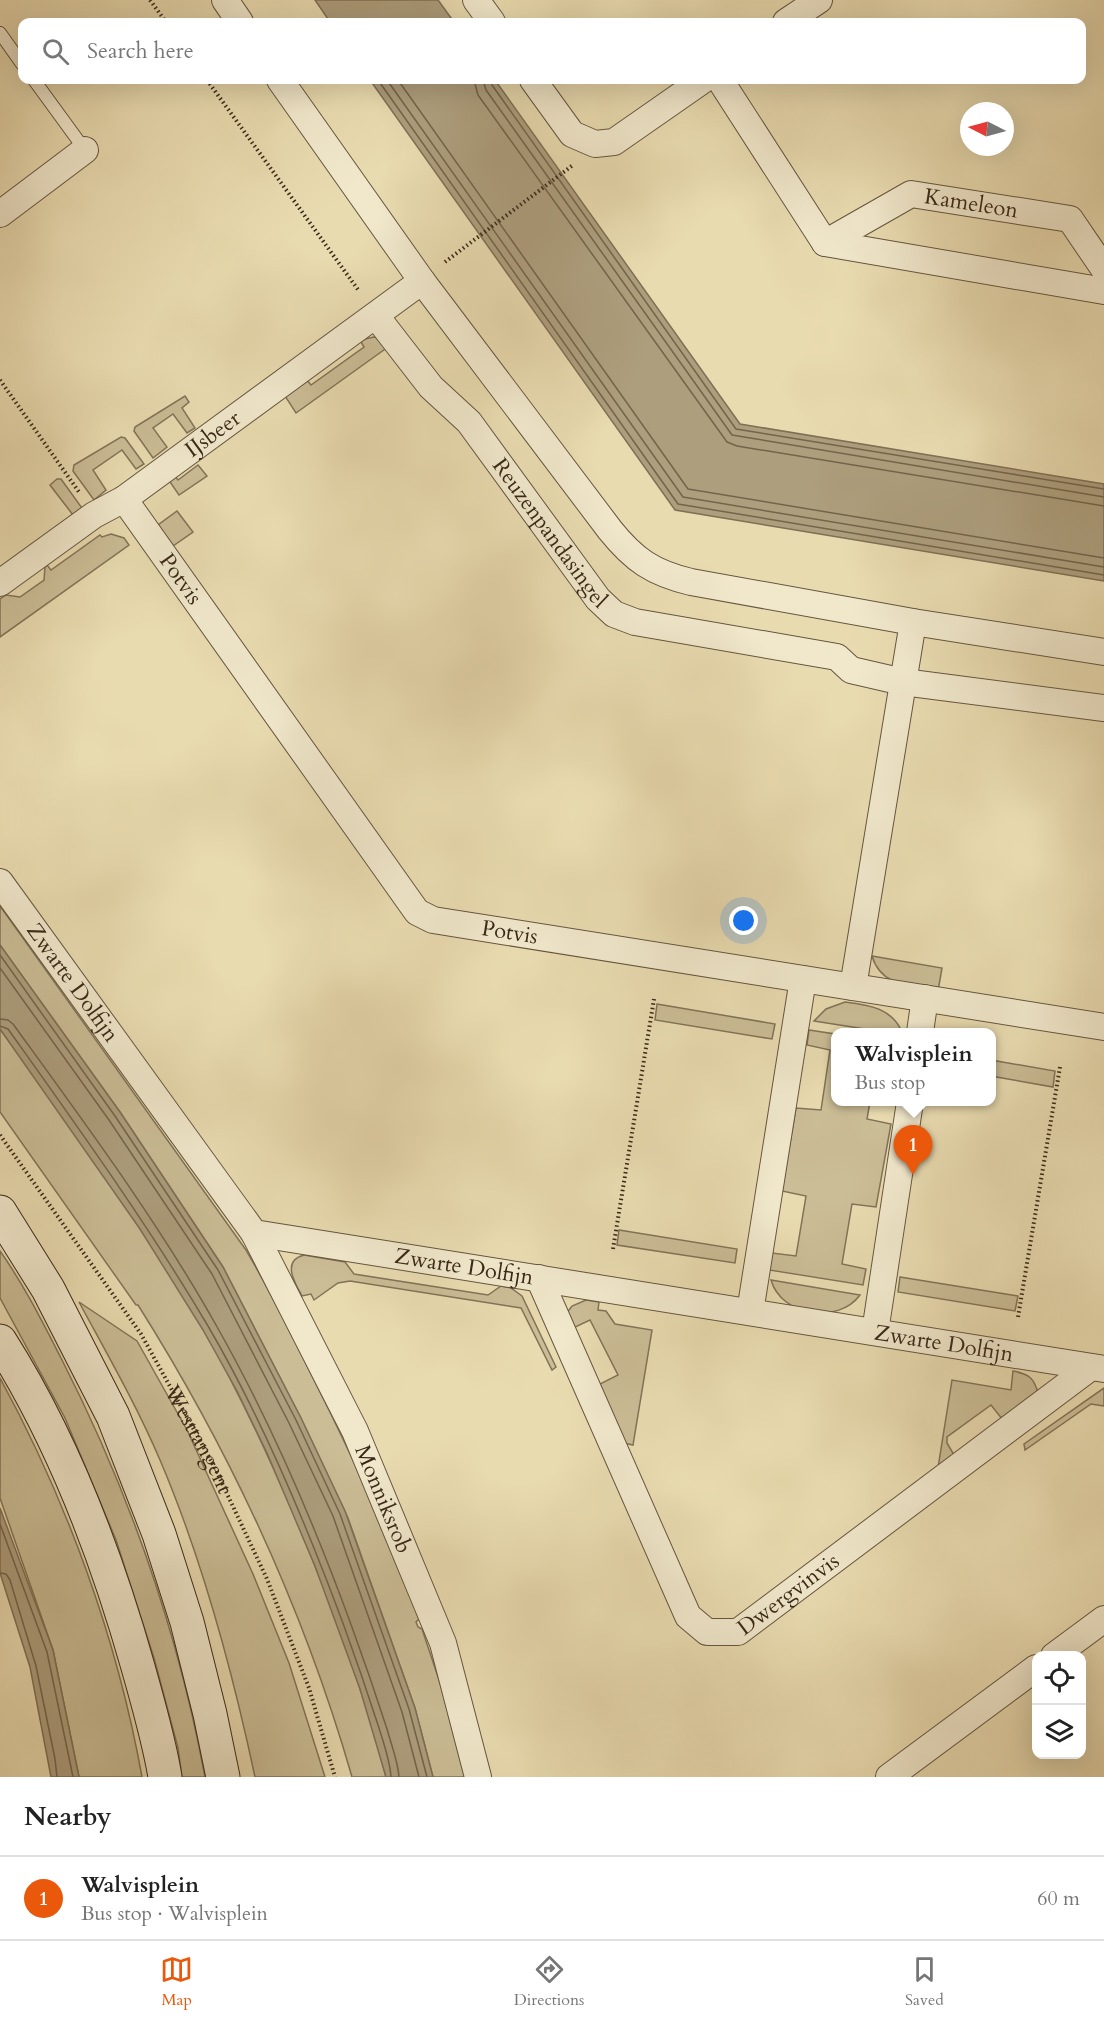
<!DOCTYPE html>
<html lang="en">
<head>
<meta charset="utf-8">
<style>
	body { margin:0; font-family:Cardo,serif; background:#f6f6f6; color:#222 }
	.controls { position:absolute; right:18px; bottom:18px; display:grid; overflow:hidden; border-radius:12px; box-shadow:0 6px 24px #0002 }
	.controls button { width:54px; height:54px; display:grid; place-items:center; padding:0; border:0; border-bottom:2px solid #e0e0e0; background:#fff; color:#222; font:30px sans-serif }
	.compass { position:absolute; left:960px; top:102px; width:54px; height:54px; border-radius:50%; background:#fff; box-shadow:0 6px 24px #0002; rotate:276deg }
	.you { position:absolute; left:744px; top:921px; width:21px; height:21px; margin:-15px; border:4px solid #fff; border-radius:50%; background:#1a73e8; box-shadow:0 0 0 9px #1a73e833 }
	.badge { display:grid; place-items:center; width:39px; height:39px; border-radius:50%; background:#ea580c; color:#fff; font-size:20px; font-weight:700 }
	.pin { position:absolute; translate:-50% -50px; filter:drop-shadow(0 2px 3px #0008) }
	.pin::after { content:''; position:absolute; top:32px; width:21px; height:18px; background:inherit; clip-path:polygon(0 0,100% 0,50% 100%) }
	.popup { position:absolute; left:831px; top:1028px; width:165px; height:78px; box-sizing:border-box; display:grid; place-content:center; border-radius:12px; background:#fff; filter:drop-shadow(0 2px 4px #0005); font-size:20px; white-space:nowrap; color:#767676 }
	.popup b { font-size:22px; color:#222 }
	.popup::after { content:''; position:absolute; left:50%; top:100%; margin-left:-12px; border:12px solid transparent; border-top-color:#fff }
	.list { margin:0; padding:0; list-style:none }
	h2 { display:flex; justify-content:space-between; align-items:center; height:78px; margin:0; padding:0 24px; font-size:26px }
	h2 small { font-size:20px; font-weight:400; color:#767676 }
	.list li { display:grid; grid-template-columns:39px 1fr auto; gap:18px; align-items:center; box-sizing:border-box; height:84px; padding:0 24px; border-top:2px solid #e0e0e0 }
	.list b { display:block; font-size:22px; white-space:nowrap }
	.list p { margin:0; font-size:20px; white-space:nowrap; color:#767676 }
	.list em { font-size:20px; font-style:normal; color:#767676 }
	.icon { flex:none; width:33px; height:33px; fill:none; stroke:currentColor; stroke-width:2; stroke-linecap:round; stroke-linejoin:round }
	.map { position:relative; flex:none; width:1104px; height:1777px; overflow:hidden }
	.search { position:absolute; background:#fff; box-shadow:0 6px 24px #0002; left:18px; right:18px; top:18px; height:66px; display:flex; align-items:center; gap:15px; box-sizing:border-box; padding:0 21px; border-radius:12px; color:#767676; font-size:22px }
	.sheet { height:162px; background:#fff }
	nav { display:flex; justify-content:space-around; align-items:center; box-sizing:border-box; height:84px; border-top:2px solid #e0e0e0; background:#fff; font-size:16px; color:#767676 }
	nav a { display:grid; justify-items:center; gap:3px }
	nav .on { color:#ea580c }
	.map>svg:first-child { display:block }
	.green { fill:#cbbd96; stroke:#827358; stroke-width:1.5 }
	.water { fill:#ad9e7d; stroke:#7f6f55; stroke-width:1.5 }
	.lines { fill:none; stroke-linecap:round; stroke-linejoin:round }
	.shore { stroke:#73644b; stroke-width:1.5 }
	.service-casing { stroke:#65563f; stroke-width:14 }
	.minor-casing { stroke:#65563f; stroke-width:28 }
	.secondary-casing { stroke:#392919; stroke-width:35 }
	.path { stroke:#392919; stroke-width:4; stroke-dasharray:1.5 3; stroke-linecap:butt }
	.service { stroke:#f1e8cc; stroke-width:12 }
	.minor { stroke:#f1e8cc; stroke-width:26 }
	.secondary { stroke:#f1e8cc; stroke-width:33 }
	.labels { text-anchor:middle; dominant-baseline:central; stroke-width:4.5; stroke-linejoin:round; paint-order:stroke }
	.street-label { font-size:22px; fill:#392919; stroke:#f1e8cc }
</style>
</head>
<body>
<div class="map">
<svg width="1104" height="1777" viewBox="0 0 1104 1777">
	<rect width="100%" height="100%" fill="#e9dbb0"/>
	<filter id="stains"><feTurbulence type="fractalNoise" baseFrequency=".00333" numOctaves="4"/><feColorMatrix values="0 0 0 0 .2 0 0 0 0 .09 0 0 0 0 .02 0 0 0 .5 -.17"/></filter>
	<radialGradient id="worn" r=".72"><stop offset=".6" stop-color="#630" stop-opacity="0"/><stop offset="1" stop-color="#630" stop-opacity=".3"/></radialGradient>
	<g class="green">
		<path d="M374 337 379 338 388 347 296 413 285 396 307 380 311 385 364 347 361 342 365 339Z"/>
		<path d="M185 396 189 402 182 408 195 428 187 433 173 414 153 428 167 447 153 458 134 431 135 427Z"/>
		<path d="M121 437 125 438 144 464 136 469 122 450 93 470 106 490 94 500 73 471 74 465Z"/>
		<path d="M198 465 207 476 179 495 168 479 174 475 178 480Z"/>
		<path d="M57 479H61L82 508 73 515 50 485Z"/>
		<path d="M177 511 193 532 173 546 158 525Z"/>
		<path d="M111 534 124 538 129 545 0 637V599L6 595 20 597 44 580 45 567 47 565 51 570 100 535 102 537Z"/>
		<path d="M0 906 246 1250C270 1291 291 1333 312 1376 352 1455 389 1535 419 1619L416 1622 418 1627 422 1629 441 1686 465 1777H433L415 1708 348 1518 301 1418 223 1267 120 1112 0 945Z"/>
		<path d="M872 956 942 968 938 991C912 986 881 987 872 956Z"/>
		<path d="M845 1002C869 1005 892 1008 902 1032H884L814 1021 826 1009Z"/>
		<path d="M657 1004 775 1024 772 1039 655 1020Z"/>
		<path d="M0 1029C70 1127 142 1225 203 1329 236 1386 263 1444 289 1504 327 1592 362 1684 386 1777H352C304 1610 230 1451 138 1305H136L0 1112Z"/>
		<path d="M809 1030 835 1034V1102H870L867 1119 891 1124 876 1207 852 1204 842 1264 866 1269 863 1285 769 1270 772 1253 796 1256 806 1196 782 1191 796 1108 821 1110 830 1050 807 1045Z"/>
		<path d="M991 1060 1055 1071 1053 1087 991 1076Z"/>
		<path d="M619 1230 737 1249 735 1263 617 1245Z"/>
		<path d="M0 1251C24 1285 42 1321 61 1358 128 1489 178 1632 205 1777H182L178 1748 154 1658 116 1540 65 1418 0 1298Z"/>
		<path d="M304 1255 345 1262 354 1274 488 1295 501 1286 511 1288 522 1296 556 1367 552 1370 521 1308 350 1281 338 1283 314 1300 311 1294 302 1296C295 1283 281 1261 304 1255Z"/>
		<path d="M900 1277 1018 1296 1015 1311 898 1292Z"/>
		<path d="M771 1280 860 1295C838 1325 781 1316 771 1280Z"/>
		<path d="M586 1300 599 1302 598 1310 606 1311 615 1324 652 1330 633 1445 624 1443 596 1386 618 1375 590 1320 569 1330 566 1314 572 1306Z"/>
		<path d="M79 1302 137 1341 187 1430 253 1574 289 1663 325 1777H255C232 1669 203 1561 160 1460 137 1406 107 1354 79 1302Z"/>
		<path d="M1013 1371C1029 1374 1034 1378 1038 1393L1006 1424 991 1405 947 1437V1443L957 1460 937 1474 952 1380 1011 1390Z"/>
		<path d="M0 1378C67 1501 117 1638 142 1777H79L53 1650 0 1498Z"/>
		<path d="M1104 1388V1406L1091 1404 1025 1450 1024 1444Z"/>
	</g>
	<g class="water">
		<path d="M315 0H438L454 22H330Z"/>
		<path d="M370 80H495L740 424 1104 484V581L675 510Z"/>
		<path d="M0 945 120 1112 223 1267 301 1418 345 1511 415 1708 433 1777H386L360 1689 315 1566 267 1453 237 1391 203 1330 140 1229 0 1029Z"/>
		<path d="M0 1508 53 1650 79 1777H51L30 1667 0 1573Z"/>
	</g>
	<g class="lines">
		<g class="shore">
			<path d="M378 80 678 504 1104 575"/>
			<path d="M387 80 683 497 1104 567"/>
			<path d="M398 80 688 489 1104 558"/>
			<path d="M474 80 478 95 727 442 737 446 1104 506"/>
			<path d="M483 80 486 90 732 435 1104 497"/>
			<path d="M491 80 492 85 736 429 1104 489"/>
			<path d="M0 955 115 1116 218 1270 296 1420 340 1514 409 1709 427 1777"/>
			<path d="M0 968 109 1120 212 1274 289 1423 333 1516 402 1712 419 1777"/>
			<path d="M0 1019 8 1020 13 1024C84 1122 157 1220 216 1325 271 1422 315 1525 353 1630 365 1663 376 1695 387 1729 391 1744 398 1761 399 1777"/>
			<path d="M0 1026 8 1029C77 1126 147 1223 208 1326 263 1420 306 1523 344 1626 356 1659 367 1691 378 1725 383 1741 390 1760 391 1777"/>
			<path d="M0 1524 47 1652 73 1777"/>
			<path d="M0 1573 6 1574 10 1580 36 1666 55 1759 57 1777"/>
		</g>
		<defs>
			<g id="service">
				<path d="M0 33 22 64"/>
				<path d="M34 80 85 150"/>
			</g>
			<g id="minor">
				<path d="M225 0 240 22"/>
				<path d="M476 0 492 22"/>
				<path d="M786 22 819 0"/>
				<path d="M280 80 422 281 610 530C634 560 653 573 691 582L913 622 1104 652"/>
				<path d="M533 80 572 134 595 144 614 142 703 80"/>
				<path d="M720 80 825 243 1104 291"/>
				<path d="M0 214 85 150"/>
				<path id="s2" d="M825 243 911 194 1070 219 1104 269"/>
				<path id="s3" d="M376 316 431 387 469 422 598 599 614 614 635 622 837 657 851 670 903 682 1104 708"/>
				<path id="s4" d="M124 499 417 912 433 920 1104 1027"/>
				<path id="s5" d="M0 583 94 515 124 499 422 281"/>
				<path id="s6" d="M0 882 254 1233 1104 1369"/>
				<path d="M853 987 913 622"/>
				<path d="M920 1032 925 998"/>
				<path id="s7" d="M254 1233 355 1431 443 1643 478 1777"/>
				<path id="s8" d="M539 1278 688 1616 707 1632H738L1091 1367"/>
				<path d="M750 1312 803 979"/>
				<path d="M875 1332 910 1102"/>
				<path d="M1054 1656 1104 1619"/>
				<path d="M889 1777 1036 1668"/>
			</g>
			<g id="secondary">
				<path d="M0 1212 48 1289 113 1416 159 1534 187 1622 210 1714 223 1777"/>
				<path d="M0 1341C63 1440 106 1554 138 1667 148 1703 159 1740 165 1777"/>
			</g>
		</defs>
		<use href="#service" class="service-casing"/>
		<use href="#minor" class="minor-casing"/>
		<use href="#secondary" class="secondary-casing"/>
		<g class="path">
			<path d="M150 0 166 22"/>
			<path d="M207 80 359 291"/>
			<path d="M445 262 573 165"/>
			<path d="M0 380 79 492"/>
			<path id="s1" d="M0 1135 141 1334 214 1466 267 1579 309 1688 335 1777"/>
			<path d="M613 1249 654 999"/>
			<path d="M1018 1317 1060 1067"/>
		</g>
		<use href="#service" class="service"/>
		<use href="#minor" class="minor"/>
		<use href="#secondary" class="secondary"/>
	</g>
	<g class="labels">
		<g class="street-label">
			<text stroke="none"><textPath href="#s2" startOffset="160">Kameleon</textPath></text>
			<text stroke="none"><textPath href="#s5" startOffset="260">IJsbeer</textPath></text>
			<text stroke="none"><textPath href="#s3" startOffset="279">Reuzenpandasingel</textPath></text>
			<text stroke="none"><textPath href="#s4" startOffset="98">Potvis</textPath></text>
			<text stroke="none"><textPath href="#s4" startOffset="602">Potvis</textPath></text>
			<text stroke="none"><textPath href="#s6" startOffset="124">Zwarte Dolfijn</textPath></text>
			<text stroke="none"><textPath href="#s6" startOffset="646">Zwarte Dolfijn</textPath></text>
			<text stroke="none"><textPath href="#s6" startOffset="1132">Zwarte Dolfijn</textPath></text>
			<text stroke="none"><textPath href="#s1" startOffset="364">Westtangent</textPath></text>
			<text stroke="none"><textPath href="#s7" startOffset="296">Monniksrob</textPath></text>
			<text stroke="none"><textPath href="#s8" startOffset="488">Dwergvinvis</textPath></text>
		</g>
	</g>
	<rect width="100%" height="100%" filter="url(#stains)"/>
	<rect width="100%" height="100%" fill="url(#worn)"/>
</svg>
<div class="controls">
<button><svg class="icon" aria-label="locate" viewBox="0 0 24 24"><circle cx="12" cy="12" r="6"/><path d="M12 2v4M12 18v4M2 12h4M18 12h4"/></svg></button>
<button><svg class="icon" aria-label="layers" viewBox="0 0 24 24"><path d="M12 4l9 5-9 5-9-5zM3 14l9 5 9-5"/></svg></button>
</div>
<svg class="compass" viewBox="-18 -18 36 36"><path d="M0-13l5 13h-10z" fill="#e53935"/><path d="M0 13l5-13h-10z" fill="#767676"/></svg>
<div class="you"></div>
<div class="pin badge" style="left:913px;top:1175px">1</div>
<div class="popup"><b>Walvisplein</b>Bus stop</div>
<div class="search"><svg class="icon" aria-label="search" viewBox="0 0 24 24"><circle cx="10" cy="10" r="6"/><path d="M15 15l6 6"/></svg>Search here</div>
</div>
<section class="sheet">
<h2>Nearby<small></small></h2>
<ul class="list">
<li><span class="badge">1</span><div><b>Walvisplein</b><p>Bus stop · Walvisplein</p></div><em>60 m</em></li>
</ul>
</section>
<nav>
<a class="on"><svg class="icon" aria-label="map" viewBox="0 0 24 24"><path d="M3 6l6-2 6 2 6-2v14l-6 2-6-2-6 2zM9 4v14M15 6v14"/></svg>Map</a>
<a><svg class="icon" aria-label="directions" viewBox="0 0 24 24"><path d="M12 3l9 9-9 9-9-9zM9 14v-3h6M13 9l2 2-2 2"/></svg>Directions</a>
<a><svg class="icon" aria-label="saved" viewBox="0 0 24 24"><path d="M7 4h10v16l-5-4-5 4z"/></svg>Saved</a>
</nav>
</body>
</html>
